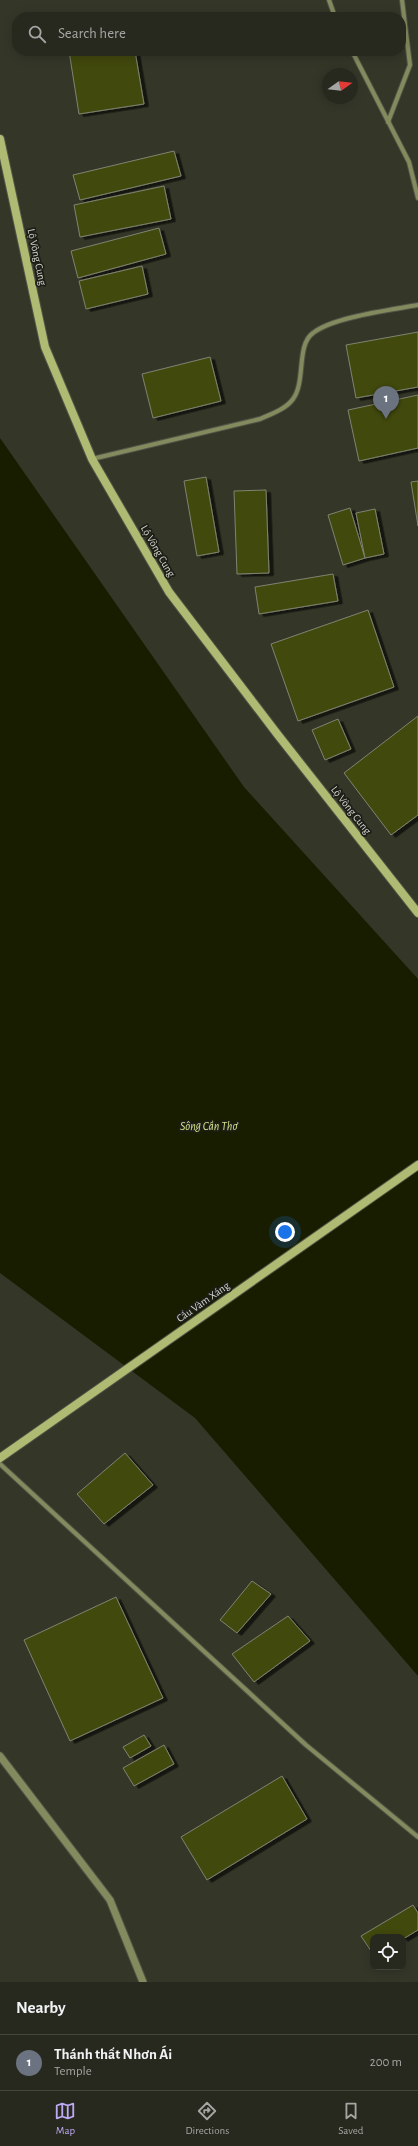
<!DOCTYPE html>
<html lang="en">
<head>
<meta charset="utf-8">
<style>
	body { margin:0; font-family:"Alegreya Sans",sans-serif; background:#33352b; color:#f1f3f6 }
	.controls { position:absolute; right:12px; bottom:12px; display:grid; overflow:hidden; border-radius:8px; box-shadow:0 2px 10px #0003 }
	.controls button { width:36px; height:36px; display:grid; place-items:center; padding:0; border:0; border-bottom:1px solid #43453c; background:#27291e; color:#f1f3f6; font:20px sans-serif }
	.compass { position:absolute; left:322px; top:68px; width:36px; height:36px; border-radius:50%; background:#27291e; box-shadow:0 2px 10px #0003; rotate:75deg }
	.you { position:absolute; left:285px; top:1232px; width:14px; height:14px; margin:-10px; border:3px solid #fff; border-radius:50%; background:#1a73e8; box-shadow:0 0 0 6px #1a73e833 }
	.badge { display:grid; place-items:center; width:26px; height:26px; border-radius:50%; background:#bea9f5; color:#fff; font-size:13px; font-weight:700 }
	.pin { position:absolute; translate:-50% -33px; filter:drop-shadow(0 1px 2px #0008) }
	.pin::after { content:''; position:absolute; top:21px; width:14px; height:12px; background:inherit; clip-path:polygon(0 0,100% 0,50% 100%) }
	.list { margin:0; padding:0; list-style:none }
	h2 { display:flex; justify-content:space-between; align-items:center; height:52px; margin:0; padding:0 16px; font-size:17px }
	h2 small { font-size:13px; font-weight:400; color:#a4a6a4 }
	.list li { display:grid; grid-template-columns:26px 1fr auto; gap:12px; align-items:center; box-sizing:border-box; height:56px; padding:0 16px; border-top:1px solid #43453c }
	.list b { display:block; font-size:15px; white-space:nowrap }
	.list p { margin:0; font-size:13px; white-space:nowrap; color:#a4a6a4 }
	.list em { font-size:13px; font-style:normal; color:#a4a6a4 }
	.icon { flex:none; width:22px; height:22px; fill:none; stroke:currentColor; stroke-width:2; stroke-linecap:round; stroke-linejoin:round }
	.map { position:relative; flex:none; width:418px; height:1982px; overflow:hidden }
	.search { position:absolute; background:#27291e; box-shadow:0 2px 10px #0003; left:12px; right:12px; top:12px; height:44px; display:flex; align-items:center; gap:10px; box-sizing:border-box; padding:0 14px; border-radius:16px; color:#a4a6a4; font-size:15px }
	.sheet { height:108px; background:#27291e }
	nav { display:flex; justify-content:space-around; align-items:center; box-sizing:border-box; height:56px; border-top:1px solid #43453c; background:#27291e; font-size:11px; color:#a4a6a4 }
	nav a { display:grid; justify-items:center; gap:2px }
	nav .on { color:#bea9f5 }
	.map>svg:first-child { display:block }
	.water { fill:#191d00 }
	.building { fill:#434a0d; stroke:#7f8371; filter:url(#shadow) }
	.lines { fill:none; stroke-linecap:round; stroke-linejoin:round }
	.minor-casing { stroke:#515446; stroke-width:6 }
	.tertiary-casing { stroke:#515446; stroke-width:9 }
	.secondary-casing { stroke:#515446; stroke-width:10 }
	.minor { stroke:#838b5e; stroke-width:4 }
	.tertiary { stroke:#838b5e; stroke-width:7 }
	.secondary { stroke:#afbb72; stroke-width:8 }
	.labels { text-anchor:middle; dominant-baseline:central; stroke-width:3.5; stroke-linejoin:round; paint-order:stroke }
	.street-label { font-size:11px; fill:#d4d6cc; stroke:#1c1e17 }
	.water-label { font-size:12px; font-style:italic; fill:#d3e18a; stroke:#1c1e17 }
</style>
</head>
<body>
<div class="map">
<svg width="418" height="1982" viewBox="0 0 418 1982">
	<defs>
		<filter id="shadow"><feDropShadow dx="4.5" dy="2.5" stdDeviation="0" flood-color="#0009"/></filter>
	</defs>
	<rect width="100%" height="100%" fill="#343728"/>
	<path class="water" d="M0 438 244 787 418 979V1676L195 1418 0 1273Z"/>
	<g class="building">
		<path d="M69 51H135L144 104 79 114Z"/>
		<path d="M174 151 181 176 80 200 73 175Z"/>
		<path d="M164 186 171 219 80 237 74 205Z"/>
		<path d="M159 228 166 254 78 278 71 251Z"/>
		<path d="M142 266 148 294 86 309 79 281Z"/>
		<path d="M418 332V387L356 398 346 345Z"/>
		<path d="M210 357 221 401 153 418 142 374Z"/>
		<path d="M418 395V448L359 461 348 410Z"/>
		<path d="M206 477 219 552 197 556 184 481Z"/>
		<path d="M418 481V526L411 482Z"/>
		<path d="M266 490 269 573 237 574 234 491Z"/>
		<path d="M350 508 365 558 343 565 328 515Z"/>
		<path d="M375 509 384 554 365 558 356 513Z"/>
		<path d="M333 574 338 601 259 614 255 587Z"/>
		<path d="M368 610 394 687 298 721 271 644Z"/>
		<path d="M418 716V815L391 835 344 773Z"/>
		<path d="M338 719 351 749 325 760 312 730Z"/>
		<path d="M125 1453 153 1485 104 1524 77 1494Z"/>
		<path d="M252 1581 271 1594 237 1633 220 1620Z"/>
		<path d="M116 1597 163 1698 70 1741 24 1640Z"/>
		<path d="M288 1616 310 1641 254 1682 232 1654Z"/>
		<path d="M144 1735 151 1746 130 1758 123 1747Z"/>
		<path d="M164 1745 174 1764 134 1786 123 1768Z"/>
		<path d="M282 1776 307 1819 207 1880 181 1837Z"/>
		<path d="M413 1905 418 1913V1930L403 1939V1937H373V1954L361 1936Z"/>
	</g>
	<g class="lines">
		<defs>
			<g id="minor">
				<path d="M329 0 335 17"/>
				<path d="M352 51 409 162 418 198"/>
				<path d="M388 122 410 65 402 0"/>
				<path d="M92 459 260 419C271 414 286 409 293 399 306 382 296 345 313 333 333 317 391 310 418 305"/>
				<path d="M0 1464 306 1745 418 1837"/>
			</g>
			<path id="tertiary" d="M0 1756 110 1900 143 1982"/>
			<g id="secondary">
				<path d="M0 139 45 347 92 459 169 592 278 735 418 913"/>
				<path d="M0 1458 418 1165"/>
			</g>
		</defs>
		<use href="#minor" class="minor-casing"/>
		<use href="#tertiary" class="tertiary-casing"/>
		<use href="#secondary" class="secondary-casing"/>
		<use href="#minor" class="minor"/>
		<use href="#tertiary" class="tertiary"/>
		<use href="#secondary" class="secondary"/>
	</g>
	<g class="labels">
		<g class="street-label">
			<text transform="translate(37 257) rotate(78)">Lộ Vòng Cung</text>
			<text transform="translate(158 551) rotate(60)">Lộ Vòng Cung</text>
			<text transform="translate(351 810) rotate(52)">Lộ Vòng Cung</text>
			<text transform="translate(203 1302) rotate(-35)">Cầu Vàm Xáng</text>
		</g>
		<g class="water-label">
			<text x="209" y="1126">Sông Cần Thơ</text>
		</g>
	</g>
</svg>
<div class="controls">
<button><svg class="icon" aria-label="locate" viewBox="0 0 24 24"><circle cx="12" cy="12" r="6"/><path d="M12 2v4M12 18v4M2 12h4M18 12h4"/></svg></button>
</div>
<svg class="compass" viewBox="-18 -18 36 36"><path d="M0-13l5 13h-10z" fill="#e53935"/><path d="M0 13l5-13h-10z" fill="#a4a6a4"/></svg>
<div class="you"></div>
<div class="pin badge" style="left:386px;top:419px;background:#6b7280">1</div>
<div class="search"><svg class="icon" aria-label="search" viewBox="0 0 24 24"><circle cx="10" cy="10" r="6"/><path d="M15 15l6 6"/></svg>Search here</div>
</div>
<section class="sheet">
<h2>Nearby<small></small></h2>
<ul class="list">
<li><span class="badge" style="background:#6b7280">1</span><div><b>Thánh thất Nhơn Ái</b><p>Temple</p></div><em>200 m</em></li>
</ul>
</section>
<nav>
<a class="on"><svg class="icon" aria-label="map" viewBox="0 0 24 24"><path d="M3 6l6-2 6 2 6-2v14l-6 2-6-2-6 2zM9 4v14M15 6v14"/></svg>Map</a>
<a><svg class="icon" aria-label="directions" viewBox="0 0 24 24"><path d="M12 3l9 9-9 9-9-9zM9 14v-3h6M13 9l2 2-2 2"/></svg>Directions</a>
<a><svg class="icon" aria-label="saved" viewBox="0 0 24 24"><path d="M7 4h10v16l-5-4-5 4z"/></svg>Saved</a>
</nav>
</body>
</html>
